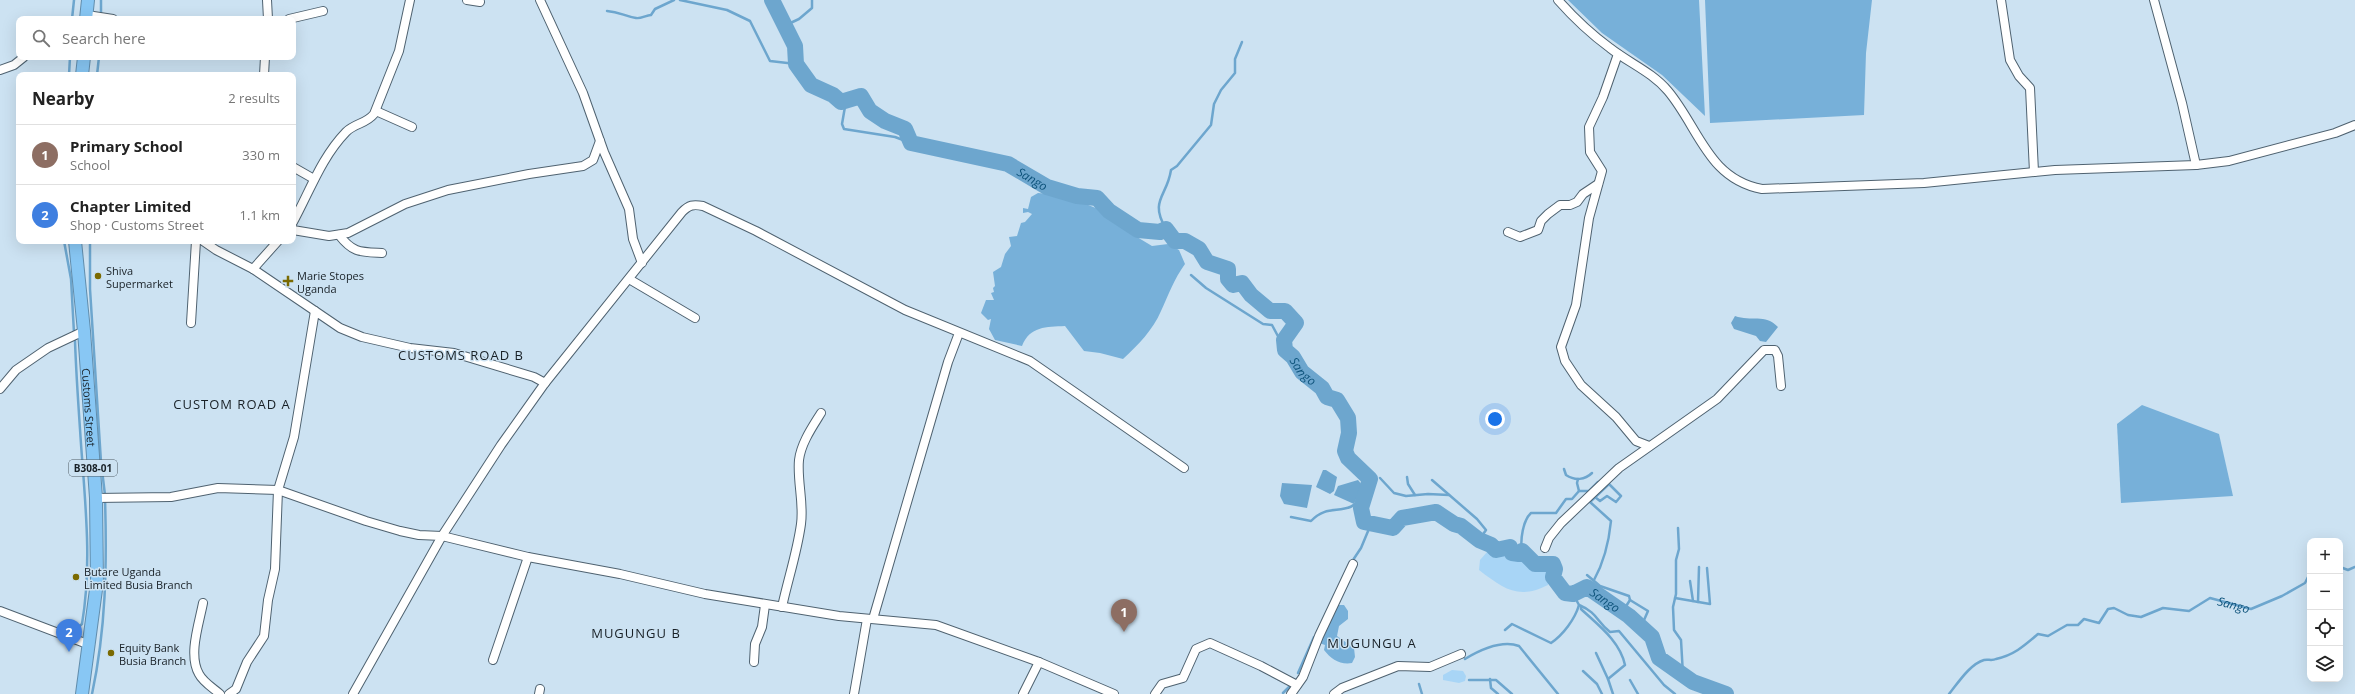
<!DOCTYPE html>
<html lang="en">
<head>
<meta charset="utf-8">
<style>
	body { margin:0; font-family:"Open Sans",sans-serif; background:#f6f6f6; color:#222 }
	.controls { position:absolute; right:12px; bottom:12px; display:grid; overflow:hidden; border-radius:8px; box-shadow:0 4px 16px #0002 }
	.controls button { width:36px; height:36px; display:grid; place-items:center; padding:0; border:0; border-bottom:1px solid #e0e0e0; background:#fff; color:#222; font:20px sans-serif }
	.you { position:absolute; left:1495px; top:419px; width:14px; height:14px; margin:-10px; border:3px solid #fff; border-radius:50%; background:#1a73e8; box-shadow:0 0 0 6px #1a73e833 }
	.badge { display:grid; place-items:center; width:26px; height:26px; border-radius:50%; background:#1a73e8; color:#fff; font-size:13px; font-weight:700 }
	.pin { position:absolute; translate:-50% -33px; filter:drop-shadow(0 1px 2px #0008) }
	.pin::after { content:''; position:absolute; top:21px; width:14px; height:12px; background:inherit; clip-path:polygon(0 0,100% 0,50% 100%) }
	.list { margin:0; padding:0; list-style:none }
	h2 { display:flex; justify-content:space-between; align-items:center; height:52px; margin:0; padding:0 16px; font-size:17px }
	h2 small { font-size:13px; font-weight:400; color:#767676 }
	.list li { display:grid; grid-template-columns:26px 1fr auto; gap:12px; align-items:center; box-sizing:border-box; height:60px; padding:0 16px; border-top:1px solid #e0e0e0 }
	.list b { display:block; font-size:15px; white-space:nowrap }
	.list p { margin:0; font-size:13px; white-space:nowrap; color:#767676 }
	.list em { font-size:13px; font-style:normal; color:#767676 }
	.icon { flex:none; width:22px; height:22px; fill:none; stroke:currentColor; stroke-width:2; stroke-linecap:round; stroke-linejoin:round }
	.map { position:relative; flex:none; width:2355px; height:694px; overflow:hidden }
	.search { position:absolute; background:#fff; box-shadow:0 4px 16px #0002; left:16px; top:16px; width:280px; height:44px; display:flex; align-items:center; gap:10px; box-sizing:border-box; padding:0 14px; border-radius:8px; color:#767676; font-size:15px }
	.panel { position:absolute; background:#fff; box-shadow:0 4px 16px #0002; left:16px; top:72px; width:280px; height:172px; border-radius:8px }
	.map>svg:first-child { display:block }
	.green { fill:#a8d5f6 }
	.forest { fill:#77b0d9 }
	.water { fill:#6da6ce }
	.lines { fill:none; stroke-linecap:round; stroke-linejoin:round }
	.stream { stroke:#6da6ce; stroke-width:2.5 }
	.river { stroke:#6da6ce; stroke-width:16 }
	.minor-casing { stroke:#4f6270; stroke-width:10 }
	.highway-casing { stroke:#618dac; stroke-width:14 }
	.minor { stroke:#fff; stroke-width:8 }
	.highway { stroke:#88c7f4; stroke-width:12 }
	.poi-dot { fill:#7a6a01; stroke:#cce2f2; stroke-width:1.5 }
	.labels { text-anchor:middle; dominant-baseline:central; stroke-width:3; stroke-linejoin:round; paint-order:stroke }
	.shield { fill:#cce2f2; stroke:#4e5a63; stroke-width:1 }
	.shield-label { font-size:10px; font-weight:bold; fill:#182026 }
	.poi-label { font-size:11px; fill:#182026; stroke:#cce2f2; text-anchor:start }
	.street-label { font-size:11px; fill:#182026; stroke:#cce2f2 }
	.water-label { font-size:12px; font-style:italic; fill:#0e537b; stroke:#cce2f2 }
	.quarter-label { font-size:13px; letter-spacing:1px; fill:#182026; stroke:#cce2f2 }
</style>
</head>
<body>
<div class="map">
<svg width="2355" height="694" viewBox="0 0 2355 694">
	<rect width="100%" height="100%" fill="#cce2f2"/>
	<g class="green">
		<path d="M1487 552 1493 554 1506 552 1549 572 1548 585C1518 600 1504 589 1479 570L1480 560Z"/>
		<path d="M1452 670 1463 671 1466 676 1465 681 1459 683 1443 680V675Z"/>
	</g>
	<g class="forest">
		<path d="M1568 0H1699L1705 116 1662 75 1602 33Z"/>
		<path d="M1705 0H1872L1866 53 1864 115 1710 123Z"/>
		<path d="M1049 189 1103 211 1132 234 1152 246 1168 244 1179 250 1185 264C1174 279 1169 294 1161 311 1153 330 1138 345 1123 359L1100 353 1084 351 1065 326C1046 327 1030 326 1022 346L995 340 989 329 991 319 988 320 981 313 986 300H994L991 293 994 292 993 288 995 286 993 272 1001 267 1005 254 1011 246 1009 237 1017 236 1021 223 1025 222 1032 214 1028 212 1023 213V208L1028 209 1031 197 1038 193 1049 194Z"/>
		<path d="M2142 405 2219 434 2233 496 2121 503 2117 424Z"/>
		<path d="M1337 605H1344L1348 611V619L1339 626 1337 636 1354 648 1355 657 1352 663C1340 665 1331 659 1324 650L1325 645 1319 643Z"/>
	</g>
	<g class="water">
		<path d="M1735 316C1751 322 1765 313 1778 327L1766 342 1760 341 1756 336 1734 329 1731 323Z"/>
		<path d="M1323 470H1326L1337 477 1334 491 1330 494 1316 487Z"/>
		<path d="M1358 480 1362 485 1354 504 1334 495 1338 486Z"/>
		<path d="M1282 483 1312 485 1307 508 1284 504 1280 496Z"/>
	</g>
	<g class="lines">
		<g class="stream">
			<path d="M680 0 727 10 750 21 770 61 796 64"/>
			<path d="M607 11C620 12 624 16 636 18 641 19 646 15 651 15L655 9 674 0"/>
			<path d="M101 13V0"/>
			<path d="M72 19 74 0"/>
			<path d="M784 26 799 19 812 8V0"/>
			<path d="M69 75 70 57"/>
			<path d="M97 75 99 57"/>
			<path d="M846 101 842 124 844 129 895 137 911 143"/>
			<path d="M1166 229C1149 200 1167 197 1171 170L1177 166 1211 125 1214 104 1221 90 1235 73V59L1242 42"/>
			<path d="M64 241 71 279 74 333"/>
			<path d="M90 241V289L101 462 105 495"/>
			<path d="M1191 275 1206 288 1263 324 1272 325 1280 340 1284 343"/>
			<path d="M1564 469 1566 475C1575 481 1585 480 1592 473"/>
			<path d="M1407 477 1408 484 1415 495"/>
			<path d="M1380 478 1394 493 1406 496 1428 494 1449 495"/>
			<path d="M1578 479 1577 483 1579 491"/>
			<path d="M1432 480 1477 519 1486 530 1479 540"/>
			<path d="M1291 517 1311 521C1331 500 1346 521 1366 493"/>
			<path d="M1678 528 1679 549 1676 560V594L1673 607 1674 630 1681 640 1683 675"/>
			<path d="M1522 551C1520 540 1523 520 1531 513H1556L1566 499H1572L1579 491H1589L1598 482"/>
			<path d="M1351 563 1361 548 1371 524"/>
			<path d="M2340 567 2348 570 2355 567"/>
			<path d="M1587 575 1600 586 1629 596 1630 600 1623 611"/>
			<path d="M1594 580C1604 562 1609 541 1611 521L1590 502 1609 484 1621 496 1616 502 1607 496 1600 501 1595 497"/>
			<path d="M1690 581 1693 601"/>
			<path d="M1573 594 1579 605C1598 613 1596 621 1610 632L1619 631 1664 685 1675 694"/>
			<path d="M1675 598 1710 604 1707 568"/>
			<path d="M1630 600 1648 611 1641 627"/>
			<path d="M1698 602 1699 567"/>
			<path d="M1581 606V609C1598 625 1620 641 1625 665L1608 679 1613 694"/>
			<path d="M69 629H76L82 624C93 559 84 494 80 429 78 400 76 370 75 341"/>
			<path d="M1505 630 1512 624 1551 643C1563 635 1575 619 1579 605"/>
			<path d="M1596 653 1608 679"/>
			<path d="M1465 659C1480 650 1502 640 1519 646L1558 694"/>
			<path d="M1583 671 1597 684 1602 694"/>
			<path d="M1298 673 1314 637"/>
			<path d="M1490 679 1491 688 1498 694"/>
			<path d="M1469 680H1496L1512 694"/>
			<path d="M1630 680 1638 694"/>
			<path d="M1419 684 1422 694"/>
			<path d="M1283 693 1291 685"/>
			<path d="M92 694C106 629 107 565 105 499"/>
			<path id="s1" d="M1949 694C1958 683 1970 664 1984 660 1988 659 1992 661 1996 659 2014 655 2024 646 2038 634L2048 636 2067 625H2078L2084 619 2099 623 2108 609 2114 608 2128 615 2141 617 2163 608 2189 611 2210 598 2251 609 2282 596 2305 583 2310 573"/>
		</g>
		<path class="river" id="s2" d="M772 0 795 46 796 64 811 85 833 95 841 102 861 96 870 111 885 121 905 129 911 143 1008 164 1047 187 1077 196 1097 198 1109 211 1138 230 1160 232 1166 229 1175 241H1185L1199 249 1207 262 1228 269V279L1233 285 1242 283 1251 295 1270 311H1285L1296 323 1284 340 1285 350 1293 357 1302 372 1322 388 1327 397 1337 400 1348 418 1349 433 1345 451 1348 458 1370 479 1361 508 1364 522 1393 528 1402 518 1436 512 1454 524 1461 526 1479 540 1491 545 1496 550 1510 547 1512 553 1519 554 1522 551 1535 564H1553L1555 569 1553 577 1565 593 1573 594 1587 587 1629 616 1652 637 1659 658 1693 682 1726 694"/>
		<defs>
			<g id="minor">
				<path d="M267 0 268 19"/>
				<path d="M467 0 480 2"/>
				<path d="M540 0 583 93 604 152 629 209 633 239 642 263"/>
				<path d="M1558 0C1573 17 1591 34 1610 48 1629 63 1652 72 1668 91 1699 128 1708 179 1762 189L1924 183 2055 170 2196 165 2229 161 2335 133 2355 125"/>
				<path d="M2001 0 2010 60 2019 76 2030 88 2034 172"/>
				<path d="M2154 0 2182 103 2196 165"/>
				<path d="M87 15 113 19"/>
				<path d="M289 19 323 11"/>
				<path d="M1618 54 1603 97 1589 127 1590 152 1602 171 1589 218 1576 305 1561 347 1565 361 1581 385 1616 417 1636 441 1649 446"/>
				<path d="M0 70 14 65 24 57"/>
				<path d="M264 75 265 57"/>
				<path d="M376 111 412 127"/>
				<path d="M293 167 314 179"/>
				<path d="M293 222C310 191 321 158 346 132 355 123 366 124 374 114L399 51 410 0"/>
				<path d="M293 230 329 236 348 233 405 204 448 190 529 174 583 166 593 160 600 141"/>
				<path d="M1508 232 1520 237 1538 230 1541 221 1548 214 1560 205H1570L1577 202 1583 194 1598 184"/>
				<path d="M339 235C353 253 360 252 382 253"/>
				<path d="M203 241 216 250 253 269 315 311"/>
				<path d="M253 269 278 241"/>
				<path d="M629 279 695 318"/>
				<path d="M191 323 196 241"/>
				<path d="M0 389 16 370 48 348 84 331"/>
				<path d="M96 498 171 497 218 488 278 490 366 521 400 531 419 535 442 536 528 557 620 574 705 594 839 616 936 625 1039 662 1114 694"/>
				<path d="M1545 548 1549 538 1561 523 1619 468 1717 399 1764 350H1775L1778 356 1781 386"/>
				<path d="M203 603C199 624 188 655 199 674 203 682 213 688 220 694"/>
				<path d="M782 607C788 579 797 553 801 524 804 503 797 481 799 460 801 443 813 426 821 413"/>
				<path d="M0 611 90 645"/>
				<path d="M873 619 948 362 959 333"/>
				<path d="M493 660 528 557"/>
				<path d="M754 662 755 644 762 627 765 605"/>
				<path d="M229 694 236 689 247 662 264 636 268 600 275 569 278 490 294 437 315 311 340 328 362 337 410 348 454 353 534 377 545 383"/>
				<path d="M353 694 442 536 501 445 545 383 682 212C689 205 693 204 703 206L756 231 905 310 1030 361 1184 468"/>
				<path d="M539 694 540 689"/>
				<path d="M854 694 867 619"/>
				<path d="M1023 694 1039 662"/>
				<path d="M1155 694 1162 684 1183 678 1196 649 1210 643 1261 666 1297 685"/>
				<path d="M1291 694 1303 677 1319 636 1353 564"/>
				<path d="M1334 694 1342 688 1398 666 1430 667 1461 654"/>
			</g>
			<g id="highway">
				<path d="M86 19 88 0"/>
				<path d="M82 75 84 57"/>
				<path id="s3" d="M75 241 84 331 96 498 97 582 82 694"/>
			</g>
		</defs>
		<use href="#minor" class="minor-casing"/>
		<use href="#highway" class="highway-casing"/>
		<use href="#minor" class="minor"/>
		<use href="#highway" class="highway"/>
	</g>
	<g class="poi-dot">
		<circle cx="98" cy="276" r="4"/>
		<path d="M286 275h4v4h4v4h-4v4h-4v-4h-4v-4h4z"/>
		<circle cx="76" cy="577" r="4"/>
		<circle cx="111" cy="653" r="4"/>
	</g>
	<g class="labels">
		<rect class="shield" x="69" y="460" width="48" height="16" rx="3"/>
		<g class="shield-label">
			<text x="93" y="468">B308-01</text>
		</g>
		<g class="poi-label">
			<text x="106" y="270">Shiva<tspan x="106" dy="13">Supermarket</tspan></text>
			<text x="297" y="275">Marie Stopes<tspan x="297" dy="13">Uganda</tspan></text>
			<text x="84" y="571">Butare Uganda<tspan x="84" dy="13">Limited Busia Branch</tspan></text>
			<text x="119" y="647">Equity Bank<tspan x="119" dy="13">Busia Branch</tspan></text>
		</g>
		<g class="street-label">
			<text stroke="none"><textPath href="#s3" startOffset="167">Customs Street</textPath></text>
		</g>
		<g class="water-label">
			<text stroke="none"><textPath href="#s2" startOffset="351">Sango</textPath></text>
			<text stroke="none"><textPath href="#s2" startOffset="736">Sango</textPath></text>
			<text stroke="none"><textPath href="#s2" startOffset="1217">Sango</textPath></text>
			<text stroke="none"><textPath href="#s1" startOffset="329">Sango</textPath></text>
		</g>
		<g class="quarter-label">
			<text x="461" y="355">CUSTOMS ROAD B</text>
			<text x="232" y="404">CUSTOM ROAD A</text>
			<text x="636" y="633">MUGUNGU B</text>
			<text x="1372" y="643">MUGUNGU A</text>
		</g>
	</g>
</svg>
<div class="controls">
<button>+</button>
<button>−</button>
<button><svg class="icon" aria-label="locate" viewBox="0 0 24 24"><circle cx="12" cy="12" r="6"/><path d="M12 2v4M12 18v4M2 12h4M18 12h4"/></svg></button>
<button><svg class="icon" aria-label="layers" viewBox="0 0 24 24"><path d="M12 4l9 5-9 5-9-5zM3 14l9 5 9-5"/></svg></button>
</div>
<div class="you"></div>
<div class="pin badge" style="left:1124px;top:632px;background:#8d6e63">1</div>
<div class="pin badge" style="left:69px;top:652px;background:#3f7fe0">2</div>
<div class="search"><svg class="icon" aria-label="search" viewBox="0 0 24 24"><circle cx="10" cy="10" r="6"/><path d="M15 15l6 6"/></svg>Search here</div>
<section class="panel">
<h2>Nearby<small>2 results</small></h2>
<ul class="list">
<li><span class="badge" style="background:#8d6e63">1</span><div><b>Primary School</b><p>School</p></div><em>330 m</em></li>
<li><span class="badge" style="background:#3f7fe0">2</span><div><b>Chapter Limited</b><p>Shop · Customs Street</p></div><em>1.1 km</em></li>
</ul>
</section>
</div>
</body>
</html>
